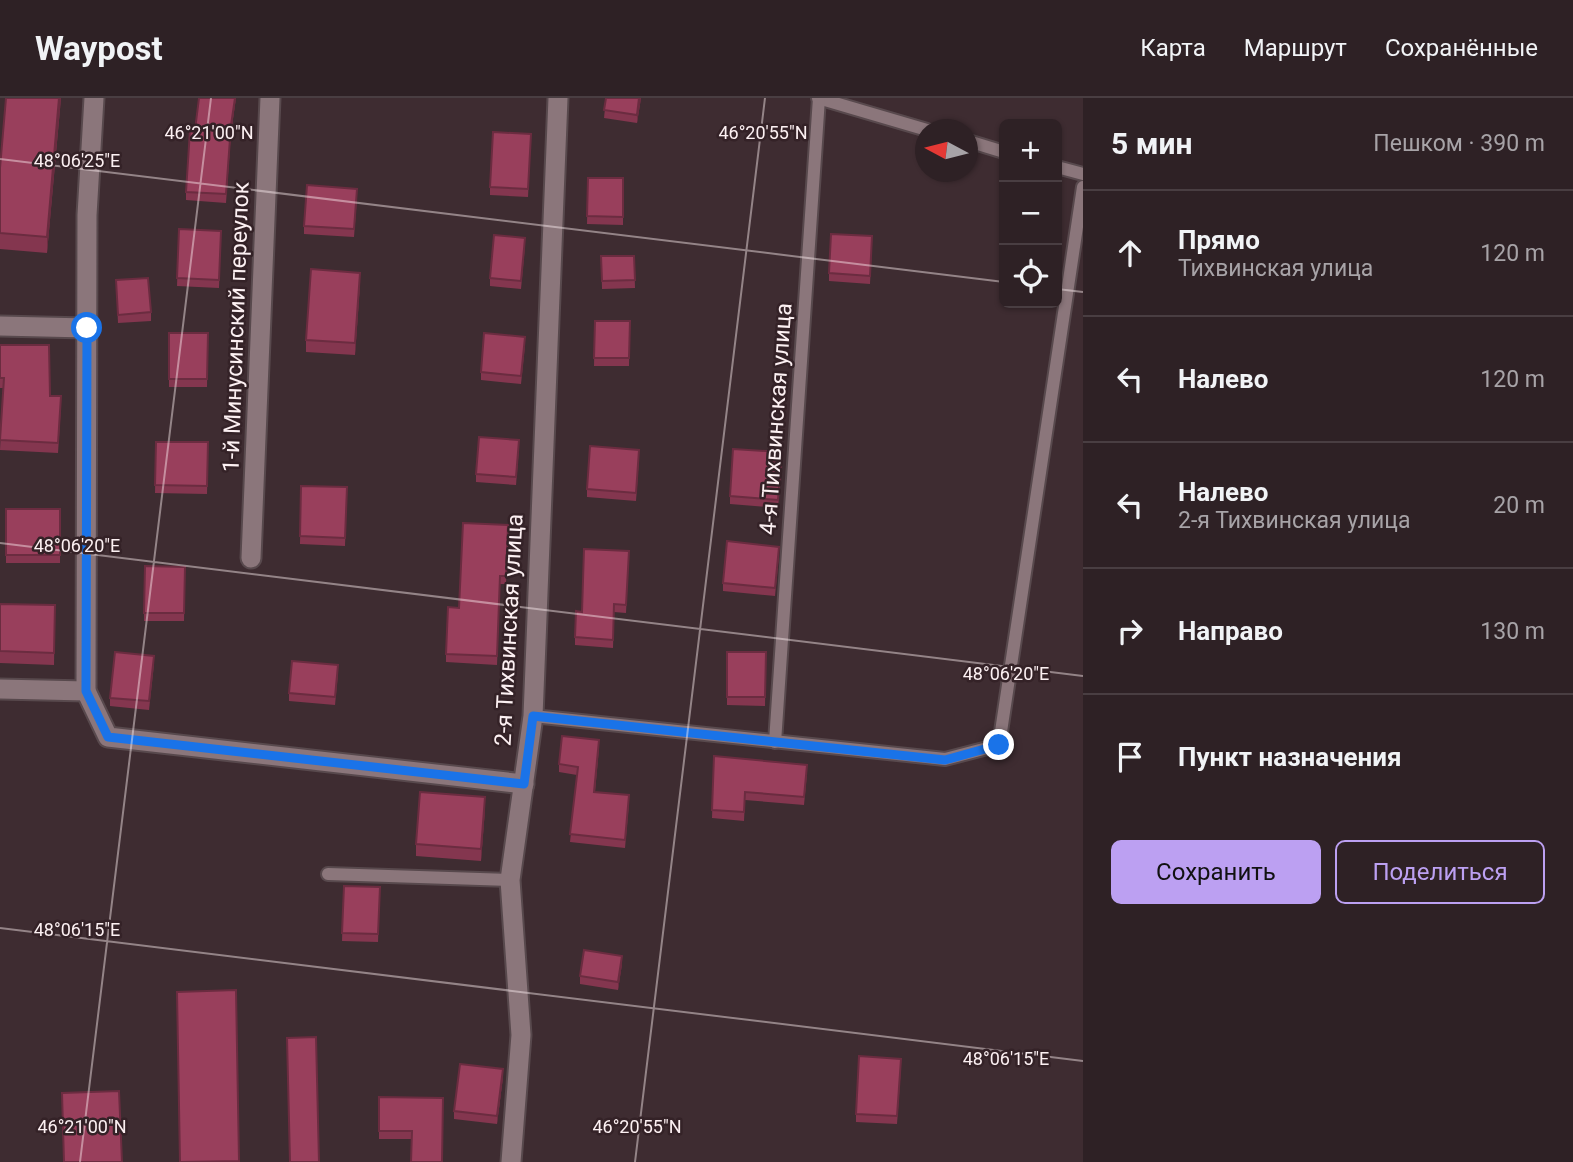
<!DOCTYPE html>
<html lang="ru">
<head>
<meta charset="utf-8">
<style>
	body { margin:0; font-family:Roboto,sans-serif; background:#36292d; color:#f1f3f6 }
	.controls { position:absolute; right:21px; top:21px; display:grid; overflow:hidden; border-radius:10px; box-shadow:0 2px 5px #0004 }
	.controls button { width:63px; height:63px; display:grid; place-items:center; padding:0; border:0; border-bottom:2px solid #493e42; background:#2e2125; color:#f1f3f6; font:35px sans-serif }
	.compass { position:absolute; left:915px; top:21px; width:63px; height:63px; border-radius:50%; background:#2e2125; box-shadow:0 2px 5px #0004; rotate:277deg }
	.stop { position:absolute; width:21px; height:21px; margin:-16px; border:5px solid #1a73e8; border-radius:50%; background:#fff }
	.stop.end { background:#1a73e8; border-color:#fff; box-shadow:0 2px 7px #0008 }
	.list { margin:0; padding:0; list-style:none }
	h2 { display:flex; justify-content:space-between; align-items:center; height:91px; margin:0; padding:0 28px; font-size:30px }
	h2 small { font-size:23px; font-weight:400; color:#a7a3a7 }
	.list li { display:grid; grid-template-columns:46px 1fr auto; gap:21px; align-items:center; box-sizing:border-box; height:126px; padding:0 28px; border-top:2px solid #493e42 }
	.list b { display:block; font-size:26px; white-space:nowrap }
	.list p { margin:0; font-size:23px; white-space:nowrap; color:#a7a3a7 }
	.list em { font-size:23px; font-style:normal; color:#a7a3a7 }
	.actions { display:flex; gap:14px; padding:21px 28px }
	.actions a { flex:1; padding:16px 0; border:2px solid #bca0f2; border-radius:10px; text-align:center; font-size:24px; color:#bca0f2 }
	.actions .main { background:#bca0f2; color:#111 }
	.icon { flex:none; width:38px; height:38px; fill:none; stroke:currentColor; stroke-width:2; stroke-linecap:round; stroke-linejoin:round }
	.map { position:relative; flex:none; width:1083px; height:1064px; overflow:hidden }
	header { display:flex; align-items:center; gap:42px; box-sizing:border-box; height:98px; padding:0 35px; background:#2e2125; border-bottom:2px solid #493e42 }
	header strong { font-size:33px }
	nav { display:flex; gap:38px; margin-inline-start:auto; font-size:24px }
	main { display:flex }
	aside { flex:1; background:#2e2125 }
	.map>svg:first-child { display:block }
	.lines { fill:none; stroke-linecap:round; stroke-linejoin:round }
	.service-casing { stroke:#58494d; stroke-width:16 }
	.minor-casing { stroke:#58494d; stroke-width:23 }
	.service { stroke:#8b767b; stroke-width:12 }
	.minor { stroke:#8b767b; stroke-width:19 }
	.wall { fill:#84364f }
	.shaded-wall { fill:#6b2c40 }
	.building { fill:#993f5c; stroke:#6b2c40; stroke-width:2 }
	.route { stroke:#1a73e8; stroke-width:9 }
	.ticks { fill:none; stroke:#fcf0f2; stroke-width:2; stroke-opacity:0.45 }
	.labels { text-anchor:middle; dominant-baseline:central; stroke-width:5; stroke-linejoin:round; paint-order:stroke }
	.street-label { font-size:23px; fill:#fcf0f2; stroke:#342227 }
	.ticks-label { font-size:18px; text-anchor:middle; fill:#fcf0f2; stroke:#342227; stroke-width:5; stroke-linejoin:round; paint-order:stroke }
</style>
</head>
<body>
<header>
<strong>Waypost</strong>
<nav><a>Карта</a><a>Маршрут</a><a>Сохранённые</a></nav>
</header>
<main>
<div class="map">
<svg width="1083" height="1064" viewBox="0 0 1083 1064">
	<rect width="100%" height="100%" fill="#3e2c31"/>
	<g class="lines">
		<defs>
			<g id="service">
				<path d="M818 0 927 32"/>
				<path d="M968 43 1004 54"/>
				<path d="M1057 69 1083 76"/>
				<path d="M533 618 945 661 999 647 1083 89"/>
				<path d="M775 644 819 0"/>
				<path d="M328 776 510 782"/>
			</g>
			<g id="minor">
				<path d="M94 0 87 117 86 593 108 639 524 686"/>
				<path d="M0 228 87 230"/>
				<path d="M251 460 270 0"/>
				<path d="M0 591 86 593"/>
				<path d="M511 1064 521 937 510 782 533 618 558 0"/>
			</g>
		</defs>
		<use href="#service" class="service-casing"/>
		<use href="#minor" class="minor-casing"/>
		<use href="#service" class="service"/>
		<use href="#minor" class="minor"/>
	</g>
	<g class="wall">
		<path d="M6 0H61L47 155 0 151V70Z"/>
		<path d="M199 0H236L231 35 226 105 186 102V94Z"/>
		<path d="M606 0H641L637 25 604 20Z"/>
		<path d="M531 36 528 99 490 97V89Z"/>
		<path d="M588 80H623V127L587 126Z"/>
		<path d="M357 99 354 139 304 136V128Z"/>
		<path d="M179 131 221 133 219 190 177 188Z"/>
		<path d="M872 147 870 186 829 183V175Z"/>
		<path d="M525 148 521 191 490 188V180Z"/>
		<path d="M601 158H634L635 190 602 191Z"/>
		<path d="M116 182 151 214V223L118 225Z"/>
		<path d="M360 186 355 257 306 254V242Z"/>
		<path d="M595 223H630L629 268H594Z"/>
		<path d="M169 235H208L207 289H169Z"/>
		<path d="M0 247 61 308 58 355 0 352 3 290H0Z"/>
		<path d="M525 247 521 286 481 282V274Z"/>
		<path d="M156 344H208L207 396 155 395Z"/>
		<path d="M519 350 516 387 476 384V376Z"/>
		<path d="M639 360 636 403 587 399V391Z"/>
		<path d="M782 363 778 410 730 406V398Z"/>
		<path d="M301 388 347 389 345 448 300 446Z"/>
		<rect x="6" y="411" width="54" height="54"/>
		<path d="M508 427 506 486H500L497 567 446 564V556L459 510Z"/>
		<path d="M629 453 626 515 614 514 613 550 575 547V539L582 514Z"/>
		<path d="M779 457 775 498 723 493V485Z"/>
		<path d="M145 468 185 469 184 523H144Z"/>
		<path d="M0 506 55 507 54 567 0 565Z"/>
		<path d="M727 554H766L765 608 727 607Z"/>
		<path d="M154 566 149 612 110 608V600Z"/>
		<path d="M338 575 335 607 289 603V595Z"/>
		<path d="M599 650 595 694 629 705 625 750 570 744 577 677 559 674V666Z"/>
		<path d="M714 658 807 675 804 707 745 702 744 723 712 720Z"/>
		<path d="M485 711 481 763 416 758V746Z"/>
		<path d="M344 788 380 789 378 844 342 843Z"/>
		<path d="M622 866 618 892 580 886V878Z"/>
		<path d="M901 969 897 1026 856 1024V1016Z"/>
		<path d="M503 979 497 1026 454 1021V1013Z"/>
		<path d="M379 999 442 1064 412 1041H379Z"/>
	</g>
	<g class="shaded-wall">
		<path d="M59 0H61L47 155V139Z"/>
		<path d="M235 0H236L231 35 226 105 231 27Z"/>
		<path d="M639 0H641L637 25V17Z"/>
		<path d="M360 175V186L355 257V245Z"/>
		<path d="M485 699V711L481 763V751Z"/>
		<path d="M622 858V866L618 892V884Z"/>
		<path d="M503 971V979L497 1026V1018Z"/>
	</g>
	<g class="building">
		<path d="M6 0H59L47 139 0 135V70Z"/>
		<path d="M199 0H235L231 27 226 96 186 94 190 32H195Z"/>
		<path d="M606 0H639L637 17 604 12Z"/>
		<path d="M493 34 531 36 528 91 490 89Z"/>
		<path d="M588 80H623V119L587 118Z"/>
		<path d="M307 87 357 91 354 131 304 128Z"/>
		<path d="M179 131 221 133 219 182 177 180Z"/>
		<path d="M831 136 872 138 870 178 829 175Z"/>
		<path d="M494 137 525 140 521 183 490 180Z"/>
		<path d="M601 158H634L635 182 602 183Z"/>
		<path d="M311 171 360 175 355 245 306 242Z"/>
		<path d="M148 180 151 214 118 217 116 182Z"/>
		<path d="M595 223H630L629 260H594Z"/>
		<path d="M169 235H208L207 281H169Z"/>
		<path d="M484 235 525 239 521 278 481 274Z"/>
		<path d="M0 247H49L50 298H61L58 345 0 342 4 280H0Z"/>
		<path d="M479 339 519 342 516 379 476 376Z"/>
		<path d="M156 344H208L207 388 155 387Z"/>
		<path d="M590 348 639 352 636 395 587 391Z"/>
		<path d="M733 351 782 354 778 402 730 398Z"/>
		<path d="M301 388 347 389 345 440 300 438Z"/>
		<rect x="6" y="411" width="54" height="46"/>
		<path d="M463 425 508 427 506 478H500L497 558 446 556 448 509 459 510Z"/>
		<path d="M727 443 779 449 775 490 723 485Z"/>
		<path d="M584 451 629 453 626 507 614 506 613 542 575 539 576 513 582 514Z"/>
		<path d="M145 468 185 469 184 515H144Z"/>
		<path d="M0 506 55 507 54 555 0 553Z"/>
		<path d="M115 554 154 558 149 603 110 600Z"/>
		<path d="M727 554H766L765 599H727Z"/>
		<path d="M292 563 338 567 335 599 289 595Z"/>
		<path d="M562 638 599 642 594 694 629 697 625 742 570 736 578 669 559 666Z"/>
		<path d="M714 658 807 667 804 699 745 694 744 714 712 712Z"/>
		<path d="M420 694 485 699 481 751 416 746Z"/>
		<path d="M344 788 380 789 378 836 342 835Z"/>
		<path d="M584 852 622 858 618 884 580 878Z"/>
		<path d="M236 892 239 1063 180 1064 177 894Z"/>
		<path d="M316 939 319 1064H290L287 940Z"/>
		<path d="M859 958 901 961 897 1018 856 1016Z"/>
		<path d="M460 966 503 971 497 1018 454 1013Z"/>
		<path d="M119 993 122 1064H64L62 995Z"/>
		<path d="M379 999 443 1000 442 1064H411L412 1033H379Z"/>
	</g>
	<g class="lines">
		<path class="route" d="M87 230 86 593 108 639 524 686 533 618 945 662 999 647"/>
	</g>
	<path class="ticks" d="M0 61 1004 184M1057 191 1083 194M0 445 1083 578M0 830 1083 963M80 1064 211 0M635 1064 765 0"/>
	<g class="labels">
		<g class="street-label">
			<text transform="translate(236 229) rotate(-88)">1-й Минусинский переулок</text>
			<text transform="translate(776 321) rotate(-86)">4-я Тихвинская улица</text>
			<text transform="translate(509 532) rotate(-87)">2-я Тихвинская улица</text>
		</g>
	</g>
	<g class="ticks-label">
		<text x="209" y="41">46°21'00"N</text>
		<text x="763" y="41">46°20'55"N</text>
		<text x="77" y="69">48°06'25"E</text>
		<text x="77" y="454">48°06'20"E</text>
		<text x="1006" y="582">48°06'20"E</text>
		<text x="77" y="838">48°06'15"E</text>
		<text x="1006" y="967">48°06'15"E</text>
		<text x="82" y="1035">46°21'00"N</text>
		<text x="637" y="1035">46°20'55"N</text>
	</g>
</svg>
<div class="controls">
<button>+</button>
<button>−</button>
<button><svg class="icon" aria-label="locate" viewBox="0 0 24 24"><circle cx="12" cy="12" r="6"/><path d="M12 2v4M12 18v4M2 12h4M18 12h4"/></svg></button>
</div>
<svg class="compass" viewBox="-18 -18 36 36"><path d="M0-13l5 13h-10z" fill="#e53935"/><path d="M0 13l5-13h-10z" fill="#a7a3a7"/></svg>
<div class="stop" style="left:87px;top:230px"></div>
<div class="stop end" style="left:999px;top:647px"></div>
</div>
<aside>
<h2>5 мин<small>Пешком · 390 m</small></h2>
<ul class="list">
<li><svg class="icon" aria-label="ahead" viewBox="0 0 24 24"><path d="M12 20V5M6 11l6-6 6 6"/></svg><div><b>Прямо</b><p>Тихвинская улица</p></div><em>120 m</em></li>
<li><svg class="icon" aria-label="left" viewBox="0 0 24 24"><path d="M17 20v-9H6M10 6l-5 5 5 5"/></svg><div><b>Налево</b></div><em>120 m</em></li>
<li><svg class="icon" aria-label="left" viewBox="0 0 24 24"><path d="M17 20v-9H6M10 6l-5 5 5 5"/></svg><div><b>Налево</b><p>2-я Тихвинская улица</p></div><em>20 m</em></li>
<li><svg class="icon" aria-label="right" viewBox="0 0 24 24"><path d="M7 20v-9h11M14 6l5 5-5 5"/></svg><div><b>Направо</b></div><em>130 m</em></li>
<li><svg class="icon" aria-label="arrive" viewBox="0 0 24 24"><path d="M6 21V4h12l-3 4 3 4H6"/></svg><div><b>Пункт назначения</b></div></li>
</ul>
<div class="actions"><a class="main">Сохранить</a><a>Поделиться</a></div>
</aside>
</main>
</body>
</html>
